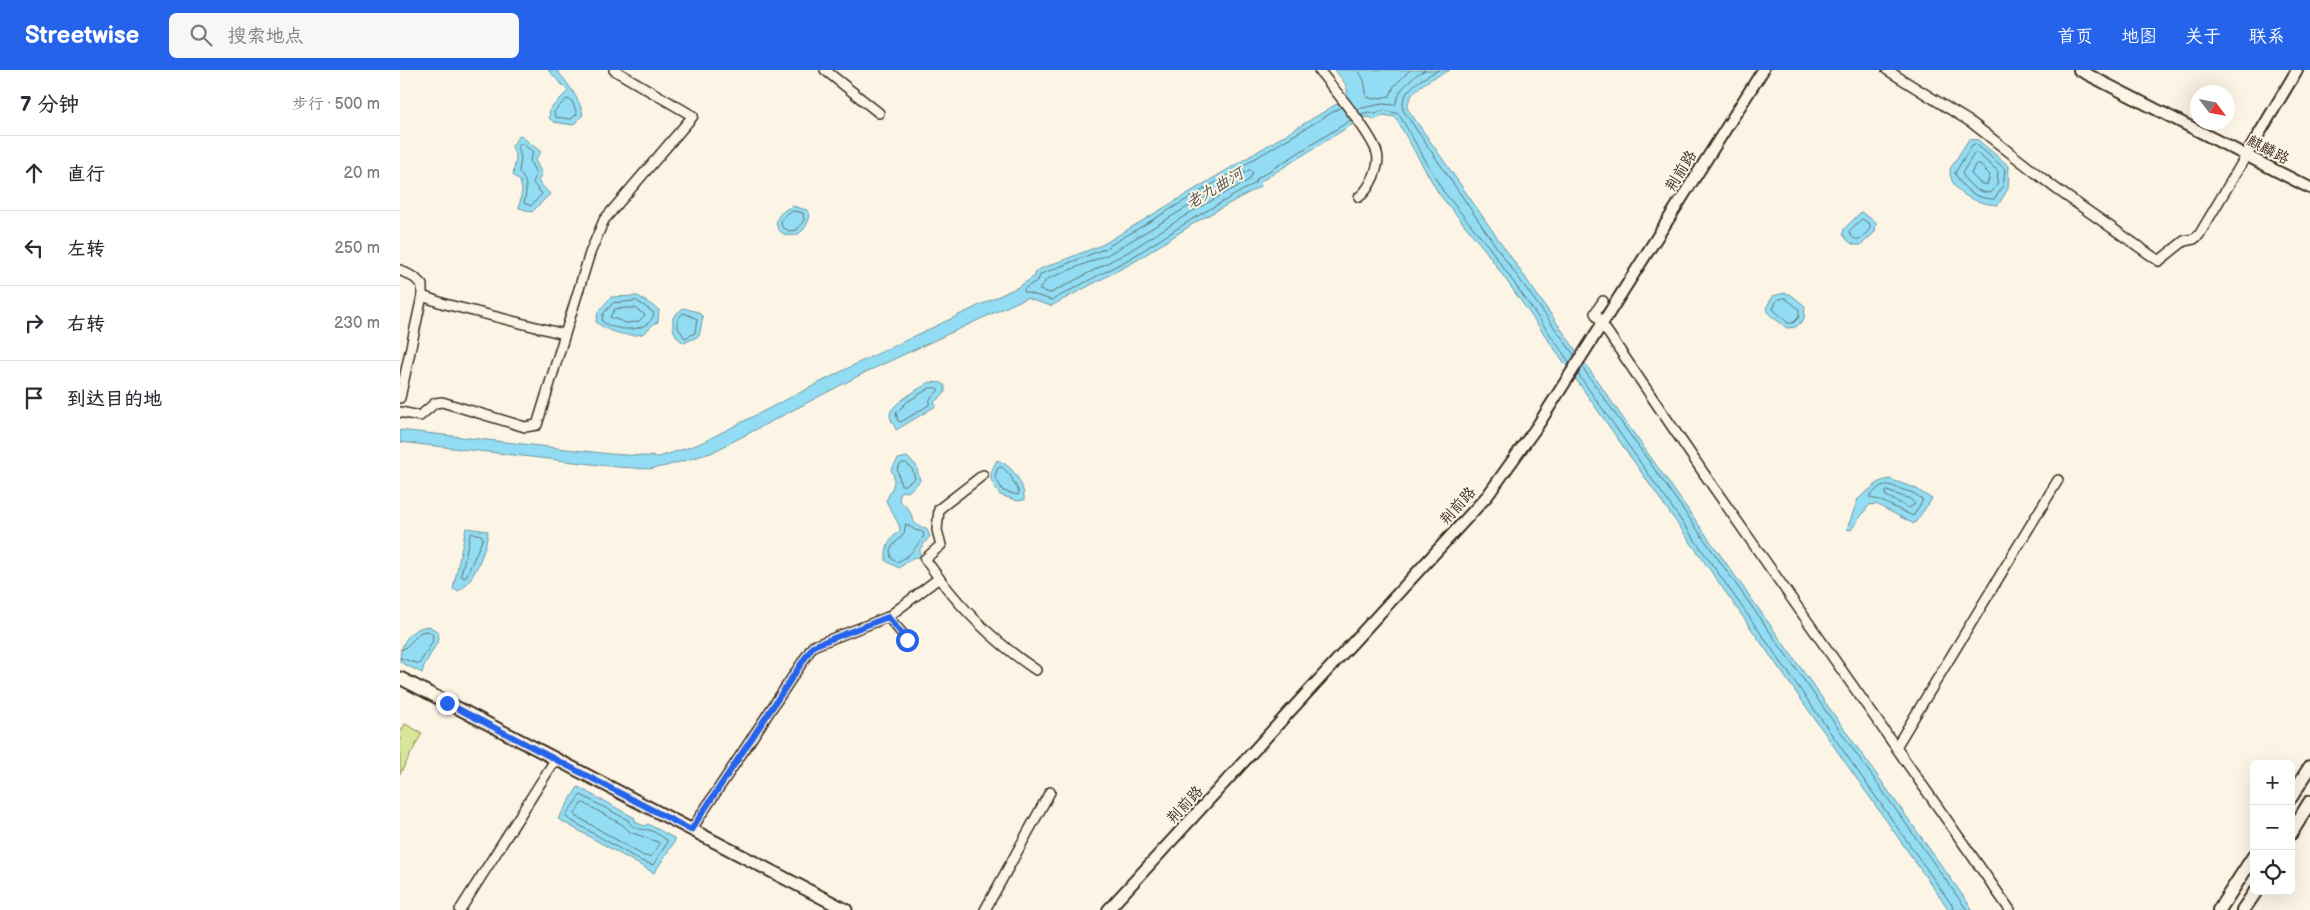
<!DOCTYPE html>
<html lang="zh">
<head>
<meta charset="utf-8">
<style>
	body { margin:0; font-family:"Balsamiq Sans","LXGW WenKai TC",sans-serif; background:#f7f7f7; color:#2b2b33 }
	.controls { position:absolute; right:15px; bottom:15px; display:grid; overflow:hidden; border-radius:8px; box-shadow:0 5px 20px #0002 }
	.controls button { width:45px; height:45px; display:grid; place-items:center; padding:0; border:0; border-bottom:1px solid #e1e1e2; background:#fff; color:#2b2b33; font:25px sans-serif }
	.compass { position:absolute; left:1790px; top:15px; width:45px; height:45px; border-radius:50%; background:#fff; box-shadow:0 5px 20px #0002; rotate:122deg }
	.stop { position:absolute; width:15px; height:15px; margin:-11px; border:4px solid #2563eb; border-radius:50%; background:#fff }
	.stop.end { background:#2563eb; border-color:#fff; box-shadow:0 1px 5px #0008 }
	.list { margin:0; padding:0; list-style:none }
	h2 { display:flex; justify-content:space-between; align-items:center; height:65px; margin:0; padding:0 20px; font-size:21px }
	h2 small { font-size:16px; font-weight:400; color:#7c7c81 }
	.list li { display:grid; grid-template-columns:32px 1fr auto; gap:15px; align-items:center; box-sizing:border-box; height:75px; padding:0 20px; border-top:1px solid #e1e1e2 }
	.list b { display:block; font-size:19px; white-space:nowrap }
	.list em { font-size:16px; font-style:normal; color:#7c7c81 }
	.icon { flex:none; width:28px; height:28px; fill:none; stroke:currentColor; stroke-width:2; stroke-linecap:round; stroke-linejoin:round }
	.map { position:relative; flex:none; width:1910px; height:840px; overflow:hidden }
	header { display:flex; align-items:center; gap:30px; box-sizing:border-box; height:70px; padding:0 25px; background:#2563eb; color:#fff }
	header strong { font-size:24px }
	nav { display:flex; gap:28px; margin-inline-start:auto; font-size:18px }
	.search { width:350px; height:45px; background:#f7f7f7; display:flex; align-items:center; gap:12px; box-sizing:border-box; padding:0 18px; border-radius:8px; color:#7c7c81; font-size:19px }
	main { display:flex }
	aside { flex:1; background:#fff }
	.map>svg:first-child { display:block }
	.grass { fill:#d8e699; stroke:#8a885c }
	.water { fill:#92ddf3; stroke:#6f959e }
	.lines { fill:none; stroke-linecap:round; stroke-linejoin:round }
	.shore { stroke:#5e7273; stroke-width:1 }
	.minor-casing { stroke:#3b2a1e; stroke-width:12 }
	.tertiary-casing { stroke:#3b2a1e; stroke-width:14 }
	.secondary-casing { stroke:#3b2a1e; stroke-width:15 }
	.primary-casing { stroke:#3b2a1e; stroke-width:16 }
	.minor { stroke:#fcf5e5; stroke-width:9 }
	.tertiary { stroke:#fcf5e5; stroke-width:10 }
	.secondary { stroke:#fcf5e5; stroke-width:11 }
	.primary { stroke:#fcf5e5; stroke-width:12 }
	.route { stroke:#2563eb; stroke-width:6 }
	.labels { text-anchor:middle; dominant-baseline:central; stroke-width:4; stroke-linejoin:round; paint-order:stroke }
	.street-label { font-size:15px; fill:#3b2a1e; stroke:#fcf5e5 }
	.water-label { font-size:16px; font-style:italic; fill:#515753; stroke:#fcf5e5 }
</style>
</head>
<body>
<header>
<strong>Streetwise</strong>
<div class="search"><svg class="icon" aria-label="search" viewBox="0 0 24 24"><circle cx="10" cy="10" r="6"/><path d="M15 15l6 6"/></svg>搜索地点</div>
<nav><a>首页</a><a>地图</a><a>关于</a><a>联系</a></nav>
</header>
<main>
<aside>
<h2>7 分钟<small>步行 · 500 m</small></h2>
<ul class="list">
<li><svg class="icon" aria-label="ahead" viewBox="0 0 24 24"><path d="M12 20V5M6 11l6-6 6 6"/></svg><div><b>直行</b></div><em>20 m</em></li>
<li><svg class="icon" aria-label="left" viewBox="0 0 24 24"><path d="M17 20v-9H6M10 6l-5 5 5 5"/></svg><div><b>左转</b></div><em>250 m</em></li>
<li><svg class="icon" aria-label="right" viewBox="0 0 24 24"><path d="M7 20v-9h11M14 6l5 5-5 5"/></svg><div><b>右转</b></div><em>230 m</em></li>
<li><svg class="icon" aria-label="arrive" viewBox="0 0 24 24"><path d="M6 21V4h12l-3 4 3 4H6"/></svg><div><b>到达目的地</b></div></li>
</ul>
</aside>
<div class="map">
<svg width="1910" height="840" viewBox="0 0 1910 840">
	<rect width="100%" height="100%" fill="#fcf5e5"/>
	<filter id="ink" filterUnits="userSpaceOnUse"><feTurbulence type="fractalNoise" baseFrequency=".02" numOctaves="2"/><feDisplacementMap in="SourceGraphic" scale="10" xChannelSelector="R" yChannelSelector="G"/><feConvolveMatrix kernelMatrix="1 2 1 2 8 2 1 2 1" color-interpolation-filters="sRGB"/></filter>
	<g filter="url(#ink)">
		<path class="grass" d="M5 654 22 663 0 704V663Z"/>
		<g class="water">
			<path d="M148 0H156C166 10 181 31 183 45L173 55 154 52 149 48 150 39 168 21Z"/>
			<path d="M935 0H1050C1032 9 1011 16 1007 38L1237 368 1573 840H1549L1085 180 1039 124 995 47 983 45 975 50 969 47 961 49 860 112 861 116 796 152 734 192 651 236 626 228 466 302 311 383 266 396 249 399 218 397 0 372V360L210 384 259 387 299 374 460 292 620 216 635 206V201L702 175 945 29C952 18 941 9 935 0Z"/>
			<path d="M120 65 141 82 135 90 142 104 138 111 150 124 132 142 119 138 122 120 120 111 113 105 116 88 112 76Z"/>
			<path d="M1569 69 1578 70 1609 96 1608 119 1598 135C1578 134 1549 124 1550 99Z"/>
			<path d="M393 136 407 140 410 145C401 188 351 153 393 136Z"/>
			<path d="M1461 142 1476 152 1475 162 1461 175C1452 176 1448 172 1443 164L1444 159Z"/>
			<path d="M1385 223 1390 224 1405 236 1404 249 1396 257 1387 258 1370 245 1366 238 1373 226Z"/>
			<path d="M238 226 259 240 258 252C251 254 249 261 242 264 228 268 206 261 196 252L198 242 211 227Z"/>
			<path d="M283 238 298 242 303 247 299 266 284 273C274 267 272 259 273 247Z"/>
			<path d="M530 312 542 313 545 316V323L534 332 536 336 496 360C495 356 490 350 490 345 489 335 522 317 530 312Z"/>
			<path d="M507 387 516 395 520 411 508 422 501 421 499 430C502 433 505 435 508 439 516 450 509 454 526 458L530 466 520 479V488L514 487 499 498 486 491C485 475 489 471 500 460L499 455 486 431C491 420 498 411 491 400L498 389Z"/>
			<path d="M597 390C612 395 625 414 624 430L618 431 600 425C590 409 587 408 597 390Z"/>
			<path d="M1489 409 1515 418 1532 429 1514 454 1476 434 1469 435 1451 460 1447 459 1458 429 1479 412Z"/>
			<path d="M66 458 88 461C87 477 73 515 58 521L53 519Z"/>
			<path d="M29 556 38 562 39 569 24 596 22 603 0 592C0 574 9 558 29 556Z"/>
			<path d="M178 717 235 748V752L244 756 248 754 274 768 275 771 254 803 158 749Z"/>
		</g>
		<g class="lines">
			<g class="shore">
				<path d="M958 0 964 10 967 27 973 29 990 26 994 16 1010 0"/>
				<path d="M1039 0C1023 8 1000 19 1003 40L1102 185 1175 286"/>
				<path d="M167 29 172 31 177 44 171 49 155 47 154 42Z"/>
				<path d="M941 37 704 179 641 204 638 210 624 219V222L652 230 731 188 794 148 854 114 858 108 951 50"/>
				<path d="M957 39 982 34 995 35 1001 20 1016 5 1025 0"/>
				<path d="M961 44 969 42 975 44 984 40 999 44 1043 121 1089 177 1170 293"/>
				<path d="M120 74H123L133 82 130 91 136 104 133 113 142 124 131 136 124 133C127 120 128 112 119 102L121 88 118 77Z"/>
				<path d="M1576 74 1605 99 1603 117 1594 129C1576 129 1563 120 1555 103L1572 75Z"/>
				<path d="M1577 83 1598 101 1597 115 1591 123C1578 123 1567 115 1562 103L1574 84Z"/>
				<path d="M1579 94 1590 105 1587 115 1580 113 1571 104 1575 95Z"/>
				<path d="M850 100 853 103 849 110 791 142 728 182 651 223 639 220 647 209 707 185Z"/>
				<path d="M394 141 403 143 404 150 397 160 389 161 382 157 381 151 386 144Z"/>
				<path d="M1462 149 1470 154V159C1463 167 1455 176 1449 162Z"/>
				<path d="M1385 228 1399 239V247L1393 253H1388L1373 239 1377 230Z"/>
				<path d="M237 231 254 243C250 264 214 262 202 251L203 244 213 233Z"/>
				<path d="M235 238 245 245 238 252 226 253 210 247 215 239Z"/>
				<path d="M284 243 297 249 295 263 285 268 278 258V249Z"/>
				<path d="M1182 297 1567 840"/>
				<path d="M1178 304 1552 835 1553 840"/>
				<path d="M530 318H537L539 320 530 329 529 335 501 352 498 351 496 343 507 332Z"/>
				<path d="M506 393 512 399 515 408 506 415H501L497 399 501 394Z"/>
				<path d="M598 398 602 397 610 405 619 422 618 425 603 421 595 407Z"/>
				<path d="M1489 415 1513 423 1523 430 1513 446 1479 430 1470 428V425L1481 416Z"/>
				<path d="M1487 421 1510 429 1515 434 1509 438 1486 426 1485 423Z"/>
				<path d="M506 454 515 460 523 462 524 466C515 477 513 485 497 492L491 488 490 479 504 463Z"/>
				<path d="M72 463 81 465 83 468 66 507 63 508 61 505 70 465Z"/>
				<path d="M0 580 5 578 21 562 28 561 33 565 32 573 19 594 0 588"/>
				<path d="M181 725 228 750C233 760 240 759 249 760 254 761 262 767 267 770V773L253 795 241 791 167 748 166 745Z"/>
				<path d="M184 733 223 755 230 762 258 772 259 775 251 787 244 786 176 746 175 743 181 734Z"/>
			</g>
			<defs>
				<g id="minor">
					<path d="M425 0 479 43"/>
					<path d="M919 0C933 18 972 64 977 83 981 96 969 120 959 127"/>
					<path d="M1487 0 1572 53 1655 118 1759 191 1784 171 1794 169 1799 165 1846 86"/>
					<path d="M0 200 15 208 22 215V226L0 328"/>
					<path d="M22 226 45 234 164 264"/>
					<path d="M1203 231 1195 243 1202 254 1307 408 1610 840"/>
					<path d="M0 342 20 346 35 333 42 332 125 357 137 355 190 183 204 150 293 46 214 0"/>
					<path d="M539 508C566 544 599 575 636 600"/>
					<path d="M488 547 507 569"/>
					<path d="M1496 677 1658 410"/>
					<path d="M291 760 413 576 488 547 539 508 525 489 541 475 537 460 539 439 583 405"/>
					<path d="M60 840 155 690"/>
					<path d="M585 840 650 722"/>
				</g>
				<g id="tertiary">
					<path d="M1679 0 1910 118"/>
					<path d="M1846 86 1897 0"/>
					<path d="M708 840 1088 425 1138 355 1363 0"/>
				</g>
				<path id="secondary" d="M0 608 446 840"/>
				<g id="primary">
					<path d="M1891 727 1910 697"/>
					<path d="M1891 763 1910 732"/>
					<path d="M1819 840 1854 786"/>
					<path d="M1843 840 1856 821"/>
				</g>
			</defs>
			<use href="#minor" class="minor-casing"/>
			<use href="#tertiary" class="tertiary-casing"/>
			<use href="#secondary" class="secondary-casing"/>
			<use href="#primary" class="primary-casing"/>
			<use href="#minor" class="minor"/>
			<use href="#tertiary" class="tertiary"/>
			<use href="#secondary" class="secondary"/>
			<use href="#primary" class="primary"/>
		</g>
	</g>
	<g class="lines" filter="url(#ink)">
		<path class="route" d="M47 633 291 760 413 576 488 547 507 570"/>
	</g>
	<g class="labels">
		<g class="street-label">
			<text transform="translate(1868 80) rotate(27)">麒麟路</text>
			<text transform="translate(1281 101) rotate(-58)">荆前路</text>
			<text transform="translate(1058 436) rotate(-48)">荆前路</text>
			<text transform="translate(785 735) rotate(-47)">荆前路</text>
		</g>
		<g class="water-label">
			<text transform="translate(815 119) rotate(-31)">老九曲河</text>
		</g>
	</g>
</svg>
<div class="controls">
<button>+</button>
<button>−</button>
<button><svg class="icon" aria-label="locate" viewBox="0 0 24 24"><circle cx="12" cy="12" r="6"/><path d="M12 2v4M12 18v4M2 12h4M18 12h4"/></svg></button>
</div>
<svg class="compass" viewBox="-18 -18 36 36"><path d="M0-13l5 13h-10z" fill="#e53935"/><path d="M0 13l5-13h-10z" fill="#7c7c81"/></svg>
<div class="stop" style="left:507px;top:570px"></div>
<div class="stop end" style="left:47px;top:633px"></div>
</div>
</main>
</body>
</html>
